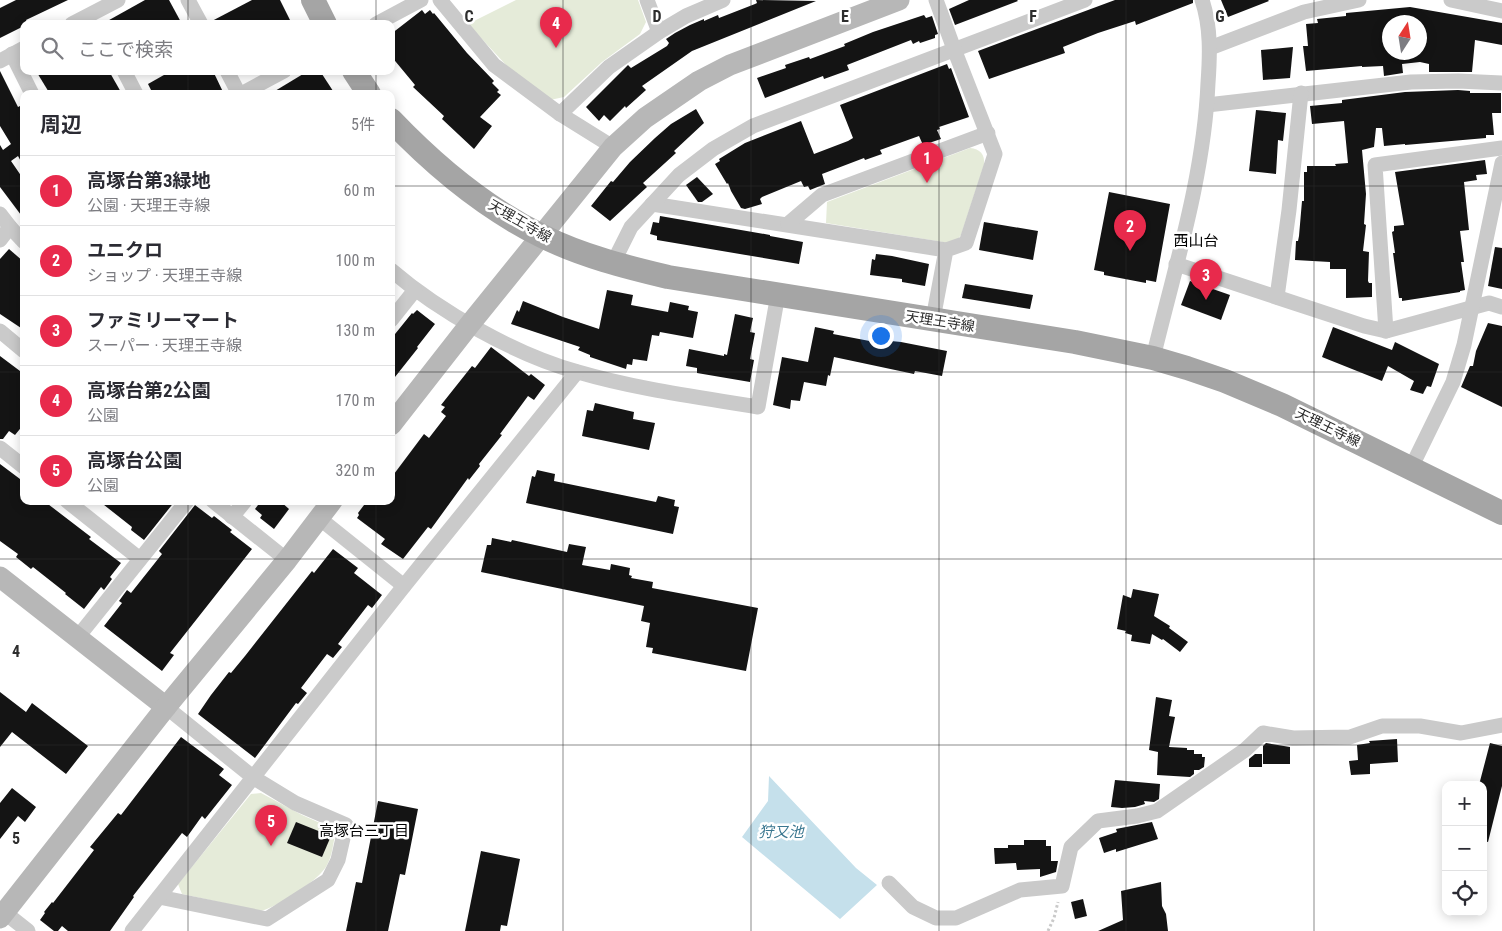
<!DOCTYPE html>
<html lang="ja">
<head>
<meta charset="utf-8">
<style>
	body { margin:0; font-family:"Roboto Condensed","Noto Sans JP",sans-serif; background:#f2f2f3; color:#2b2b33 }
	.controls { position:absolute; right:15px; bottom:15px; display:grid; overflow:hidden; border-radius:10px; box-shadow:0 2px 12px #0003 }
	.controls button { width:45px; height:45px; display:grid; place-items:center; padding:0; border:0; border-bottom:1px solid #e1e1e2; background:#fff; color:#2b2b33; font:25px sans-serif }
	.compass { position:absolute; left:1382px; top:15px; width:45px; height:45px; border-radius:50%; background:#fff; box-shadow:0 2px 12px #0003; rotate:12deg }
	.you { position:absolute; left:880px; top:335px; width:18px; height:18px; margin:-12px; border:4px solid #fff; border-radius:50%; background:#1a73e8; box-shadow:0 0 0 8px #1a73e833 }
	.badge { display:grid; place-items:center; width:32px; height:32px; border-radius:50%; background:#e82a4c; color:#fff; font-size:16px; font-weight:700 }
	.pin { position:absolute; translate:-50% -41px; filter:drop-shadow(0 1px 2px #0008) }
	.pin::after { content:''; position:absolute; top:26px; width:18px; height:15px; background:inherit; clip-path:polygon(0 0,100% 0,50% 100%) }
	.list { margin:0; padding:0; list-style:none }
	h2 { display:flex; justify-content:space-between; align-items:center; height:65px; margin:0; padding:0 20px; font-size:21px }
	h2 small { font-size:16px; font-weight:400; color:#7c7c81 }
	.list li { display:grid; grid-template-columns:32px 1fr auto; gap:15px; align-items:center; box-sizing:border-box; height:70px; padding:0 20px; border-top:1px solid #e1e1e2 }
	.list b { display:block; font-size:19px; white-space:nowrap }
	.list p { margin:0; font-size:16px; white-space:nowrap; color:#7c7c81 }
	.list em { font-size:16px; font-style:normal; color:#7c7c81 }
	.icon { flex:none; width:28px; height:28px; fill:none; stroke:currentColor; stroke-width:2; stroke-linecap:round; stroke-linejoin:round }
	.map { position:relative; flex:none; width:1502px; height:931px; overflow:hidden }
	.search { position:absolute; background:#fff; box-shadow:0 2px 12px #0003; left:20px; top:20px; width:375px; height:55px; display:flex; align-items:center; gap:12px; box-sizing:border-box; padding:0 18px; border-radius:10px; color:#7c7c81; font-size:19px }
	.panel { position:absolute; background:#fff; box-shadow:0 2px 12px #0003; left:20px; top:90px; width:375px; height:415px; border-radius:10px }
	.map>svg:first-child { display:block }
	.green { fill:#e5ebd9 }
	.water { fill:#c5e0eb }
	.building { fill:#141414; fill-rule:evenodd }
	.lines { fill:none; stroke-linecap:round; stroke-linejoin:round }
	.path { stroke:#cacaca; stroke-width:3; stroke-dasharray:2.5 2.5; stroke-linecap:butt }
	.street { stroke:#cacaca; stroke-width:15 }
	.secondary { stroke:#b7b7b7; stroke-width:21 }
	.primary { stroke:#a5a5a5; stroke-width:24 }
	.grid { fill:none; stroke:#2d2d2d; stroke-width:1; stroke-opacity:0.55 }
	.labels { text-anchor:middle; dominant-baseline:central; stroke-width:5; stroke-linejoin:round; paint-order:stroke }
	.street-label { font-size:14px; fill:#2d2d2d; stroke:#fff }
	.neighbourhood-label { font-size:15px; fill:#000; stroke:#fff }
	.water-label { font-size:15px; font-style:italic; fill:#3a7790; stroke:#fff }
	.grid-label { font-size:16px; text-anchor:middle; font-weight:bold; fill:#2d2d2d; stroke:#fff; stroke-width:5; stroke-linejoin:round; paint-order:stroke }
</style>
</head>
<body>
<div class="map">
<svg width="1502" height="931" viewBox="0 0 1502 931">
	<rect width="100%" height="100%" fill="#fff"/>
	<g class="green">
		<path d="M516 0H638L646 22 640 34 602 62 564 97 550 100 507 66 468 24Z"/>
		<path d="M970 148C980 149 985 154 984 165L961 235 958 239 949 243 826 223 827 202Z"/>
		<path d="M261 793 302 815 329 827 335 835C333 845 332 856 327 865 320 880 277 907 261 911L182 894 178 884 251 794Z"/>
	</g>
	<path class="water" d="M769 776 856 868 877 885 840 919 742 837 768 801Z"/>
	<g class="building">
		<path d="M16 0H68L26 20 28 24H24V26L0 38V8Z"/>
		<path d="M145 0H169L182 24H102Z"/>
		<path d="M252 0H280L292 24H210V22Z"/>
		<path d="M756 0 816 1 692 51 642 86 646 90 626 108 625 106 610 121 604 115 599 121 586 107 628 65 631 68 667 46 669 43 666 39 675 33 690 25 704 19V21L718 15 719 18 755 4 757 3Z"/>
		<path d="M969 0H1017L1018 1 955 25 949 9Z"/>
		<path d="M1115 0H1193V3L1136 25 1135 21 1098 33 1063 47 1065 53 989 79 978 51Z"/>
		<path d="M1221 0H1268L1269 1 1228 17Z"/>
		<path d="M1410 7 1502 23V45L1475 40 1472 72H1429V64L1420 62 1402 64 1403 73 1384 76 1383 66 1362 67V66L1306 71 1303 46H1308L1306 24 1318 23 1317 19 1346 16V13ZM1390 22H1420V52H1390Z"/>
		<path d="M422 10 425 14 430 10 433 14 434 13 467 53 494 81 492 83 499 90 497 92 501 95 480 117 492 126 474 149 442 119 444 116 413 87 415 85 391 56V34Z"/>
		<path d="M924 15 926 18 932 16 938 34 935 35V38L920 43 919 41 913 44 911 40 847 65 849 70 824 79 823 76 765 98 757 78 786 68 785 65 809 57 810 59 845 46 844 44 873 32Z"/>
		<path d="M1293 47 1290 78 1263 80 1261 50Z"/>
		<path d="M947 64 949 69 951 68 969 117 939 127 940 129 937 130 941 139 923 145 919 136 880 150 882 154 865 160 864 158 822 174 825 184 810 190 808 186 804 187 801 181 762 197 760 199 762 204 745 209 741 208 731 191 728 183 727 184 715 164 720 161 719 159 745 143 801 121 814 154 848 141 853 138 840 105Z"/>
		<path d="M0 71 18 107 24 104V167L18 156 11 161 24 180V219L0 187V145L3 150 11 144 0 126Z"/>
		<path d="M36 71H109L122 94H50Z"/>
		<path d="M171 71H213L224 94H153L148 84Z"/>
		<path d="M308 71H320L335 94H270Z"/>
		<path d="M1458 90 1470 91V93H1501V113H1492L1494 135H1486V138L1405 145V144L1384 146 1382 128H1376L1374 147 1362 150 1366 194 1364 224 1366 225 1363 251 1369 252 1368 281 1369 283H1372V297L1346 298V269H1330V262L1295 260 1296 241H1298L1299 236 1302 201H1304V172H1307V166H1336L1335 164 1348 163 1344 121 1312 124 1310 106 1342 103V100L1405 92Z"/>
		<path d="M696 109 704 123 674 151 676 153 643 183 647 187 610 221 591 206 611 181 613 182 630 162 655 138 671 124Z"/>
		<path d="M1256 110 1286 113 1283 141 1278 140 1276 174 1249 171Z"/>
		<path d="M1485 160 1487 174 1476 175 1477 180 1464 182 1469 230 1460 231 1464 262H1461L1465 290 1460 291V292L1402 301V298H1399L1393 253H1395L1392 232 1394 231V226L1404 225 1395 172Z"/>
		<path d="M697 177 713 194 702 202H698L686 185Z"/>
		<path d="M1109 192 1170 204 1156 282 1146 280V283L1104 275V272L1094 270Z"/>
		<path d="M660 216 770 235V236L803 242 799 264 657 240V236L650 234 653 222 659 223Z"/>
		<path d="M984 222 1038 231 1033 260 979 250Z"/>
		<path d="M1495 247 1502 248V289L1488 286Z"/>
		<path d="M9 249 24 262V330L0 314V259Z"/>
		<path d="M876 254 892 256 929 264 925 286 902 282V279L870 275 872 259 875 260Z"/>
		<path d="M1190 281 1230 295 1221 320 1181 305Z"/>
		<path d="M965 284 1033 295 1030 309 962 298Z"/>
		<path d="M607 290 633 295 631 305 668 312 670 302 689 306 688 310 698 312 693 338 660 332 659 336 652 335 647 361 633 359 632 365 627 364 626 369 590 357V355L578 350 580 347 511 324 517 310 519 312 523 301 563 317 599 329Z"/>
		<path d="M417 310 435 324 417 347 418 348 391 382V339L412 313 413 314Z"/>
		<path d="M735 314 753 318 750 332 755 333 750 359 754 360 750 382 697 373V368L686 366 689 349 724 356V354L727 355Z"/>
		<path d="M1488 323 1502 326V407L1461 387 1470 366H1473L1476 351Z"/>
		<path d="M815 327 834 331 833 334 880 343 881 340 901 342 947 351 942 376 915 371 914 374 834 357 830 376 828 375 826 386 804 382 800 401 791 400 790 409 773 405 782 357 808 362Z"/>
		<path d="M1333 327 1392 350 1395 342 1439 364 1431 387 1427 386 1423 394 1410 390 1414 381 1388 366 1382 381 1322 357Z"/>
		<path d="M491 347 529 376 531 374 545 385 534 400 528 396 500 434 502 435 479 464 480 466 469 480 468 478 431 529 428 527 403 559 381 544 385 539 357 518 359 515 358 513 367 501H391V478L424 434 429 438 446 416 441 412 445 407 441 405 472 366 475 368Z"/>
		<path d="M0 356 24 374V424L15 435 9 431 3 439H0Z"/>
		<path d="M595 403 634 412 633 419 655 423 649 450 582 436 587 410 593 411Z"/>
		<path d="M0 464 24 482V501H44L91 537 89 539 121 563 110 577 112 579 104 590 101 587 84 609 65 594 66 593 33 567 31 569 16 557 18 554 0 541Z"/>
		<path d="M537 470 555 474 554 481 656 502 658 496 675 500 674 506 679 507 673 534 526 503 532 476 535 477Z"/>
		<path d="M99 501H175L144 540 131 530 132 527Z"/>
		<path d="M261 501H280L289 509 274 529 260 518 262 515 255 509Z"/>
		<path d="M195 505 212 518 214 516 232 530 230 532 252 549 170 653 174 655 162 671 104 626 122 603 119 601 127 590 131 593 162 554 159 551Z"/>
		<path d="M492 538 511 542 512 540 567 552 569 544 586 547 582 565 610 570 611 564 630 568 629 575 632 576 631 578 653 582 652 588 758 608 746 671 652 653 653 648 646 647 650 623 641 621 644 606 481 572 487 545H491Z"/>
		<path d="M333 549 358 568 354 573 382 595 372 608 368 605 338 644 342 647 333 658 327 654 301 688 307 693 298 704 296 703 255 758 198 714 211 695 229 672 231 673 245 656 312 571 314 573Z"/>
		<path d="M1133 589 1159 594 1154 616 1170 626 1169 628 1188 642 1180 652 1163 639 1162 640 1152 634 1150 644 1131 641 1132 635 1125 633 1126 631 1117 629 1123 595 1131 598Z"/>
		<path d="M0 692 26 712 32 703 88 746 66 774 12 732 0 747Z"/>
		<path d="M1156 697 1172 700 1169 716 1175 717 1169 747 1187 748V750H1194V754H1202V757H1205L1204 767 1199 770H1194V774L1190 777 1157 775 1158 752 1149 750Z"/>
		<path d="M181 737 224 769 219 775 232 785 205 819 202 816 187 837 182 833 133 896 134 897 110 931H68L62 926 58 931H54L40 920 45 913 44 912 52 902 53 903 94 850 90 847 118 813 121 815Z"/>
		<path d="M1397 739 1398 762 1370 764V774L1351 775 1349 761 1358 760 1357 745 1370 743 1369 741Z"/>
		<path d="M1266 743 1290 747V764H1263V746Z"/>
		<path d="M1490 743 1502 746V786L1488 842 1483 841V785H1479Z"/>
		<path d="M1255 754H1262V767H1249V759Z"/>
		<path d="M1115 780 1160 784 1159 799 1154 802 1144 801 1145 804 1135 807 1122 808 1111 807Z"/>
		<path d="M12 788 36 807 25 822 18 816 0 839V803Z"/>
		<path d="M378 801 418 809 405 875 400 874 388 931H346L356 882 362 883Z"/>
		<path d="M296 822 331 836 322 857 287 843Z"/>
		<path d="M1152 822 1158 839 1116 852V849L1104 853 1099 838 1117 832 1116 829 1121 828Z"/>
		<path d="M1024 840H1046V846H1051V861H1058L1056 872 1040 877V869L1017 870 1016 863 995 864 994 848H1008V845H1024Z"/>
		<path d="M481 851 520 859 507 926 501 925 500 931H465Z"/>
		<path d="M1161 882 1162 906 1166 914 1168 931H1098L1123 920 1121 891Z"/>
		<path d="M1083 899 1087 916 1075 919 1071 902Z"/>
	</g>
	<g class="lines">
		<path class="path" d="M1048 931 1054 918 1058 902"/>
		<g class="street">
			<path d="M188 0 201 24"/>
			<path d="M440 0 494 65 560 114 613 147"/>
			<path d="M647 0 659 32"/>
			<path d="M1451 0 1502 11"/>
			<path d="M72 24 118 0"/>
			<path d="M376 24 421 0"/>
			<path d="M1210 48 1304 12 1359 0"/>
			<path d="M12 54 32 94"/>
			<path d="M0 61 24 48"/>
			<path d="M124 71 136 94"/>
			<path d="M227 71 239 94"/>
			<path d="M241 94 284 71"/>
			<path d="M1207 105 1411 82 1458 81 1502 83"/>
			<path d="M560 114 609 67 659 32 686 16 723 0"/>
			<path d="M652 204 946 250"/>
			<path d="M0 214 10 227 24 242"/>
			<path d="M788 224 822 195 988 133"/>
			<path d="M0 240 10 227"/>
			<path d="M613 263 631 227 679 175 713 149 753 126 1085 0"/>
			<path d="M1176 264 1364 326 1386 331 1489 303 1502 307"/>
			<path d="M391 270C440 312 516 355 578 372 636 389 698 397 758 407L778 294"/>
			<path d="M1277 297 1289 210 1301 93"/>
			<path d="M933 319 946 250 966 243 995 154 954 49 936 0"/>
			<path d="M391 320 415 290"/>
			<path d="M0 331 24 351"/>
			<path d="M1386 331 1375 165 1502 148"/>
			<path d="M1153 358C1175 267 1204 176 1208 83 1210 55 1211 27 1202 0"/>
			<path d="M0 448 24 467"/>
			<path d="M1411 468 1453 382 1464 345 1502 163"/>
			<path d="M67 501 140 559"/>
			<path d="M213 501 287 560"/>
			<path d="M232 517 245 501"/>
			<path d="M319 518 404 586"/>
			<path d="M77 638 187 501"/>
			<path d="M889 883 913 907 936 918H956L1020 890 1062 886 1071 847 1098 821 1137 816 1157 811 1245 750 1263 733 1293 738 1350 737 1382 726H1420L1461 733 1502 725"/>
			<path d="M159 897 267 919 328 880 338 860 346 825 295 803 254 778 166 707"/>
			<path d="M4 912 28 931"/>
			<path d="M132 931 404 586 577 372"/>
		</g>
		<g class="secondary">
			<path d="M391 425 470 324 613 147 645 118 699 81 730 65 899 0"/>
			<path d="M0 577 166 707"/>
			<path d="M0 918 166 707 287 560 332 501"/>
		</g>
		<g class="primary">
			<path d="M313 0 325 24"/>
			<path d="M354 71 369 94"/>
			<path d="M391 120C435 166 485 208 542 236 582 256 626 267 668 277L1075 342 1153 358 1187 368 1225 381 1282 405 1502 513"/>
		</g>
	</g>
	<path class="grid" d="M188 0V24M376 0V24M563 0V931M751 0V931M939 0V931M1126 0V931M1314 0V931M188 71V94M376 71V94M0 186H24M391 186H1502M0 372H24M391 372H1502M188 501V931M376 501V931M0 559H1502M0 745H1502"/>
	<g class="labels">
		<g class="street-label">
			<text transform="translate(520 221) rotate(30)">天理王寺線</text>
			<text transform="translate(940 321) rotate(9)">天理王寺線</text>
			<text transform="translate(1328 427) rotate(26)">天理王寺線</text>
		</g>
		<g class="neighbourhood-label">
			<text x="1196" y="241">西山台</text>
			<text x="364" y="831">高塚台三丁目</text>
		</g>
		<g class="water-label">
			<text x="781" y="832">狩又池</text>
		</g>
	</g>
	<g class="grid-label">
		<text x="469" y="22">C</text>
		<text x="657" y="22">D</text>
		<text x="845" y="22">E</text>
		<text x="1033" y="22">F</text>
		<text x="1220" y="22">G</text>
		<text x="16" y="657">4</text>
		<text x="16" y="844">5</text>
	</g>
</svg>
<div class="controls">
<button>+</button>
<button>−</button>
<button><svg class="icon" aria-label="locate" viewBox="0 0 24 24"><circle cx="12" cy="12" r="6"/><path d="M12 2v4M12 18v4M2 12h4M18 12h4"/></svg></button>
</div>
<svg class="compass" viewBox="-18 -18 36 36"><path d="M0-13l5 13h-10z" fill="#e53935"/><path d="M0 13l5-13h-10z" fill="#7c7c81"/></svg>
<div class="you"></div>
<div class="pin badge" style="left:927px;top:183px">1</div>
<div class="pin badge" style="left:1130px;top:251px">2</div>
<div class="pin badge" style="left:1206px;top:300px">3</div>
<div class="pin badge" style="left:556px;top:48px">4</div>
<div class="pin badge" style="left:271px;top:846px">5</div>
<div class="search"><svg class="icon" aria-label="search" viewBox="0 0 24 24"><circle cx="10" cy="10" r="6"/><path d="M15 15l6 6"/></svg>ここで検索</div>
<section class="panel">
<h2>周辺<small>5件</small></h2>
<ul class="list">
<li><span class="badge">1</span><div><b>高塚台第3緑地</b><p>公園 · 天理王寺線</p></div><em>60 m</em></li>
<li><span class="badge">2</span><div><b>ユニクロ</b><p>ショップ · 天理王寺線</p></div><em>100 m</em></li>
<li><span class="badge">3</span><div><b>ファミリーマート</b><p>スーパー · 天理王寺線</p></div><em>130 m</em></li>
<li><span class="badge">4</span><div><b>高塚台第2公園</b><p>公園</p></div><em>170 m</em></li>
<li><span class="badge">5</span><div><b>高塚台公園</b><p>公園</p></div><em>320 m</em></li>
</ul>
</section>
</div>
</body>
</html>
